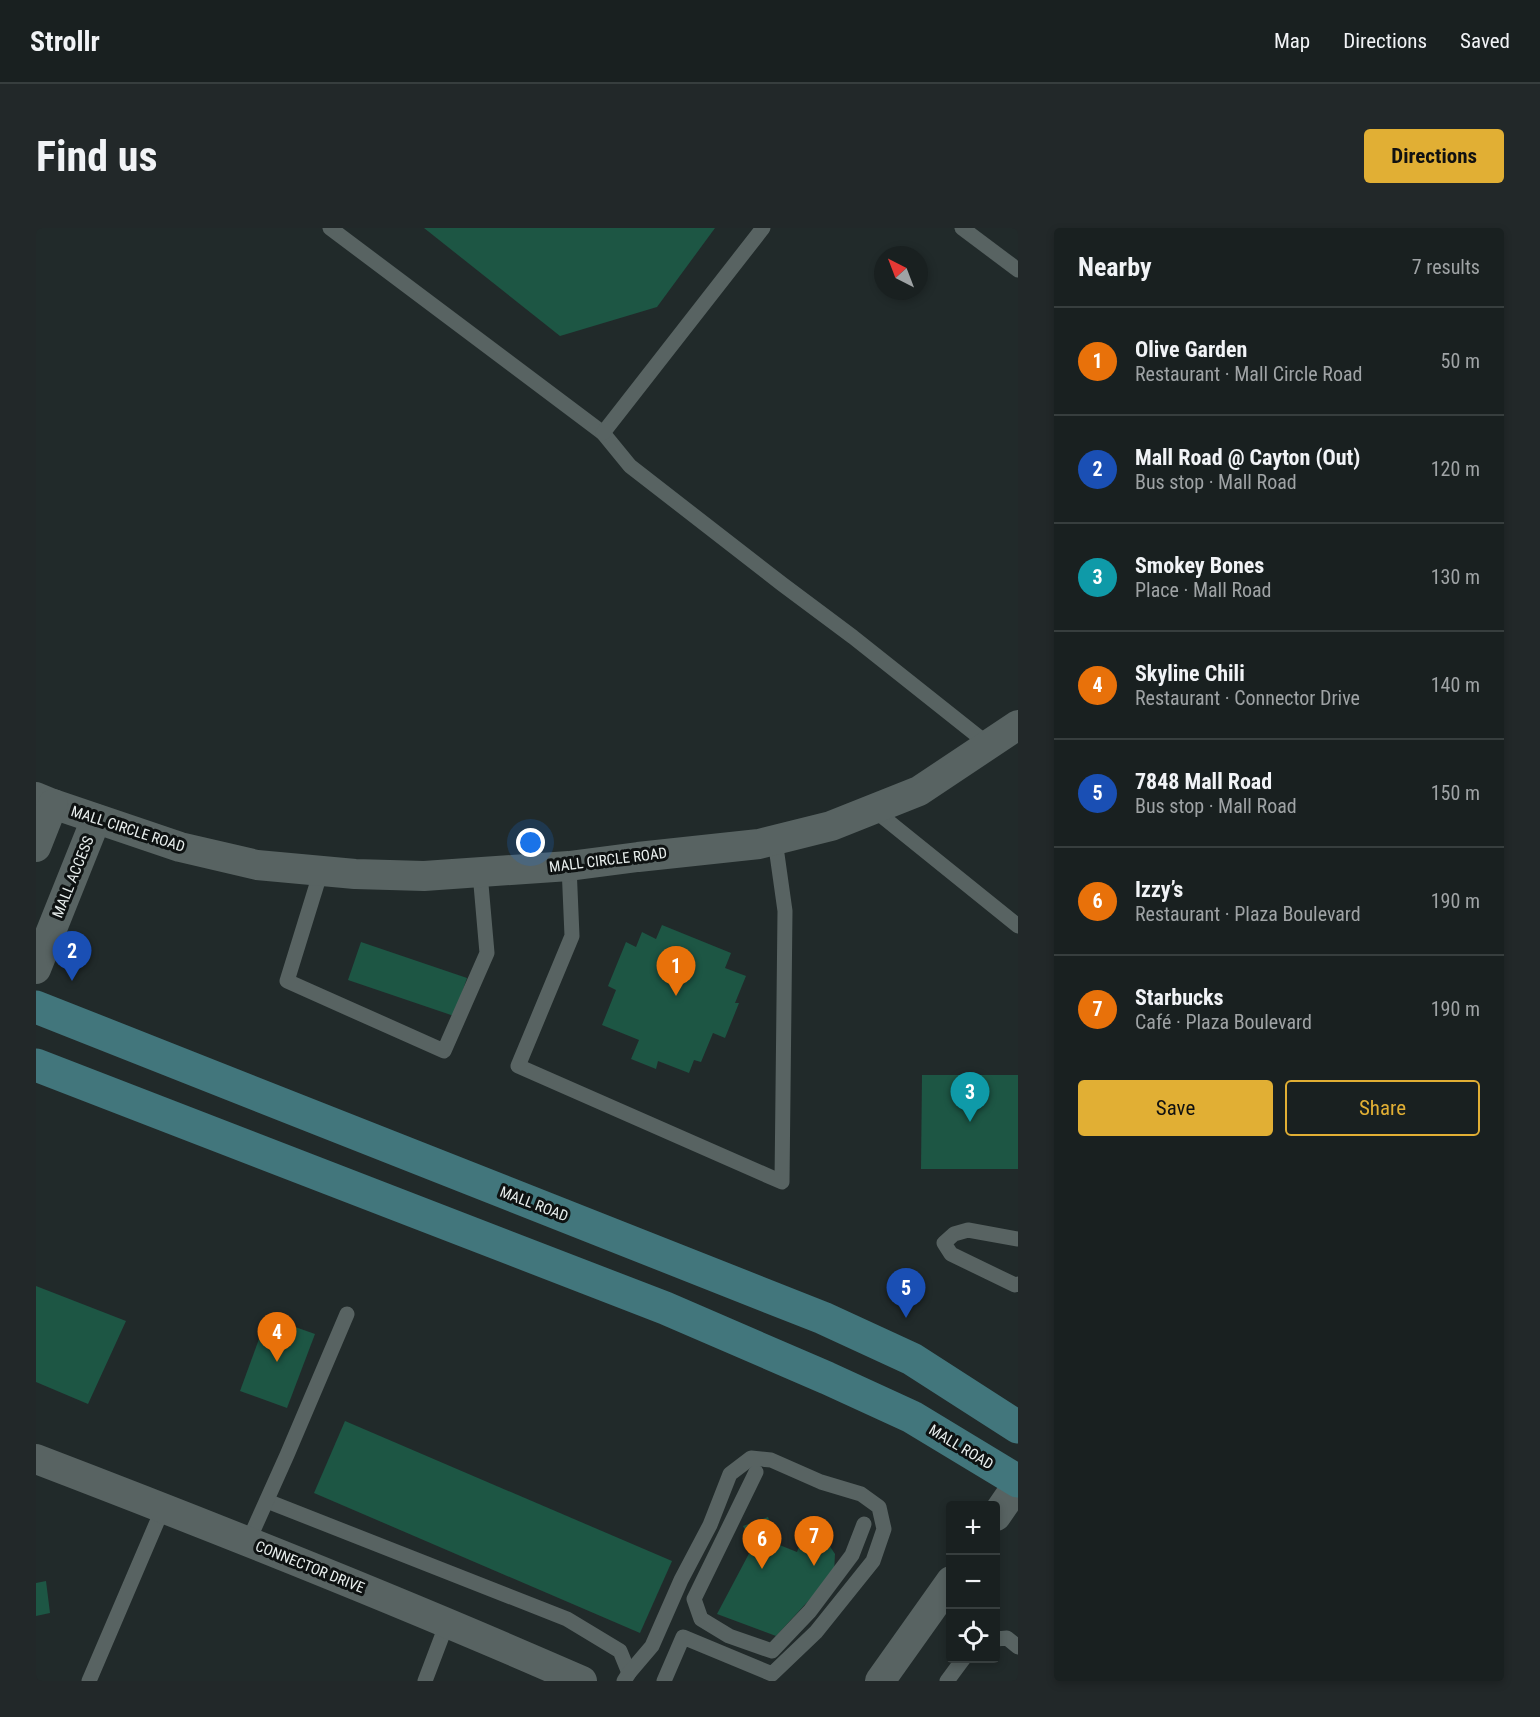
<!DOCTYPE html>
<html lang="en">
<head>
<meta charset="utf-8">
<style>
	body { margin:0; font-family:"Roboto Condensed",sans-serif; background:#222829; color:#f1f3f6 }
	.controls { position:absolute; right:18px; bottom:18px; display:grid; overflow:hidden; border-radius:6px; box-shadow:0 3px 9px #0003 }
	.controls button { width:54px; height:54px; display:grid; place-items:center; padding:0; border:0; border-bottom:2px solid #373e3e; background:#192020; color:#f1f3f6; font:30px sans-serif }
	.compass { position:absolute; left:838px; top:18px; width:54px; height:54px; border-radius:50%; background:#192020; box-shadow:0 3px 9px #0003; rotate:318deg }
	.you { position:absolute; left:495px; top:615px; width:21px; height:21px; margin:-15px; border:4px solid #fff; border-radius:50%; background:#1a73e8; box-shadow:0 0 0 9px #1a73e833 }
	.badge { display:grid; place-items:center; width:39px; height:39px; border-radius:50%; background:#e1af34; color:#fff; font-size:20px; font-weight:700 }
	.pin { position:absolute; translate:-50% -50px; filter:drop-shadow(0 2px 3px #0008) }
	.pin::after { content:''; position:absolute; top:32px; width:21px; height:18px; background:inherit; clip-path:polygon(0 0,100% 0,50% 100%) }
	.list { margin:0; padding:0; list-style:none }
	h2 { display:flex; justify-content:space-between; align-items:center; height:78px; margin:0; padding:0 24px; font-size:26px }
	h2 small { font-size:20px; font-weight:400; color:#9fa3a5 }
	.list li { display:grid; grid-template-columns:39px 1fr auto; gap:18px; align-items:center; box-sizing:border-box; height:108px; padding:0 24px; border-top:2px solid #373e3e }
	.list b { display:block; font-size:22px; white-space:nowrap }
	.list p { margin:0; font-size:20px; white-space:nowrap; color:#9fa3a5 }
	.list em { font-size:20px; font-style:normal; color:#9fa3a5 }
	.actions { display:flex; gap:12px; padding:18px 24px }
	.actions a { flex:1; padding:14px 0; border:2px solid #e1af34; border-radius:6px; text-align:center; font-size:21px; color:#e1af34 }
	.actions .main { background:#e1af34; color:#111 }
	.icon { flex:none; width:33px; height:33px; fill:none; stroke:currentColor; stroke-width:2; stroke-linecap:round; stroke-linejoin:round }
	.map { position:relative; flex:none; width:982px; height:1453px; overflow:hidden; border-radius:6px }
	header { display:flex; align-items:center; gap:36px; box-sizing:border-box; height:84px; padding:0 30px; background:#192020; border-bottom:2px solid #373e3e }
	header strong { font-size:28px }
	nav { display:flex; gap:33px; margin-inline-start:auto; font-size:21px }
	.intro { display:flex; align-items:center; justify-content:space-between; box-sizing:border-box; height:144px; padding:0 36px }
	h1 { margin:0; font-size:42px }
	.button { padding:15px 27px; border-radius:6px; background:#e1af34; color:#111; font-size:21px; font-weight:700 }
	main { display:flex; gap:36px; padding:0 36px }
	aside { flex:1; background:#192020; border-radius:6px; box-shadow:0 3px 9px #0003 }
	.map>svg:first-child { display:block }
	.building { fill:#1d5644 }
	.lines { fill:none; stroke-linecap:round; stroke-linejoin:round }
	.service { stroke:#586362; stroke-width:15 }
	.minor { stroke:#586362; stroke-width:30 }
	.secondary { stroke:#42767c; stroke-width:33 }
	.labels { text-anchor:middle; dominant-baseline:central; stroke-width:6; stroke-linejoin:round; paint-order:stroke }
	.street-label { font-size:15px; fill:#e9efee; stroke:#0e1212 }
</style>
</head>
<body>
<header>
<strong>Strollr</strong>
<nav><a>Map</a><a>Directions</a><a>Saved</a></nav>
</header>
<div class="intro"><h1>Find us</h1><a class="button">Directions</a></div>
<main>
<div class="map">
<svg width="982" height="1453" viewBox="0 0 982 1453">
	<rect width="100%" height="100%" fill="#212a2a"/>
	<g class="building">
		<path d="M388 0H679L621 79 524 108Z"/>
		<path d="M626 697 695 725 689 740 710 748 699 775H703L689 810 677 805 665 834 658 832 653 845 622 833 620 841 595 831 603 812 566 797 580 762 572 758 590 714 600 719 606 704 620 711Z"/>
		<path d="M325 714 431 750 418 788 312 752Z"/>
		<path d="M886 847H982V941H885Z"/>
		<path d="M0 1058 90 1093 52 1176 0 1154Z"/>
		<path d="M231 1089 279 1106 251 1180 204 1163Z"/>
		<path d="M309 1193 636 1333 604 1405 278 1265Z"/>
		<path d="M732 1289 741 1316 761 1324 767 1308 785 1305 799 1326 798 1345 740 1408 681 1386 717 1318 707 1298Z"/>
		<path d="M10 1353 14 1385 0 1388V1355Z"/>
	</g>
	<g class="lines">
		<g class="service">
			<path d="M294 0 567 205 594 238 746 356 817 409 953 517"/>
			<path d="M926 0 982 42"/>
			<path d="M567 205 727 0"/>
			<path d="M837 581 982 698"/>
			<path d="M533 638 536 708 482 838 746 954 749 683 739 612"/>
			<path d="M285 643 251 753 408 823 451 725 444 645"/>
			<path d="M982 1011 932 1002 918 1006 908 1015 915 1026 979 1057 982 1056"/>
			<path d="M720 1244 658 1371 665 1391 693 1408 736 1423 774 1383 816 1327 828 1296"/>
			<path d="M231 1273 531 1391 584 1423 593 1445"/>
			<path d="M212 1314 251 1227 311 1086"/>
			<path d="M960 1411 971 1410 982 1419"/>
			<path d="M53 1453 127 1280"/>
			<path d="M389 1453 411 1395"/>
			<path d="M588 1453 593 1445 616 1418 645 1352 674 1297 694 1246 715 1230 735 1232 785 1254 825 1266 843 1279 848 1301 837 1333 780 1404 736 1446 647 1409 628 1453"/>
			<path d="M911 1453 928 1430"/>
		</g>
		<g class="minor">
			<path d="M0 569 17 576 144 619 221 637 319 646 388 648 533 638 602 629 723 616 795 598 883 563 982 497"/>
			<path d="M0 619 17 576"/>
			<path d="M0 741 60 591"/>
			<path d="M0 1231C183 1301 366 1374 546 1453"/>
			<path d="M960 1288 982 1256"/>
			<path d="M844 1453 915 1353"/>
		</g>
		<g class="secondary">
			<path d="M0 779 787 1090 876 1131 982 1199"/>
			<path d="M0 837 629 1080 791 1150 876 1189 982 1253"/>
		</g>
	</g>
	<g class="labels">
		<g class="street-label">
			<text transform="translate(92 601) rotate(18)">MALL CIRCLE ROAD</text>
			<text transform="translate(572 632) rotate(-7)">MALL CIRCLE ROAD</text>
			<text transform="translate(37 649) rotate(-68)">MALL ACCESS</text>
			<text transform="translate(498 976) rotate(21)">MALL ROAD</text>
			<text transform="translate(925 1219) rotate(31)">MALL ROAD</text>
			<text transform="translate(274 1339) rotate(22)">CONNECTOR DRIVE</text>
		</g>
	</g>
</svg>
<div class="controls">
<button>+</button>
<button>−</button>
<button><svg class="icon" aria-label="locate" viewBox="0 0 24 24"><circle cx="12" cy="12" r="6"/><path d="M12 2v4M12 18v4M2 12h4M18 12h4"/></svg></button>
</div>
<svg class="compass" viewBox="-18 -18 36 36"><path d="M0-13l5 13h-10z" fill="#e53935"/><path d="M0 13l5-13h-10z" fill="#9fa3a5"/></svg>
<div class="you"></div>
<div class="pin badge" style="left:640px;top:768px;background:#e8710a">1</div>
<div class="pin badge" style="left:36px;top:753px;background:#1a4fb4">2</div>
<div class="pin badge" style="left:934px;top:894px;background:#0f9aa8">3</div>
<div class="pin badge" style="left:241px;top:1134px;background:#e8710a">4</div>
<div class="pin badge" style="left:870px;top:1090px;background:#1a4fb4">5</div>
<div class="pin badge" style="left:726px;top:1341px;background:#e8710a">6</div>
<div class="pin badge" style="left:778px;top:1338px;background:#e8710a">7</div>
</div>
<aside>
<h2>Nearby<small>7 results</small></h2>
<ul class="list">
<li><span class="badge" style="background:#e8710a">1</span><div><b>Olive Garden</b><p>Restaurant · Mall Circle Road</p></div><em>50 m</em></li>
<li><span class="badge" style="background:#1a4fb4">2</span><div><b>Mall Road @ Cayton (Out)</b><p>Bus stop · Mall Road</p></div><em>120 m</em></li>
<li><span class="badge" style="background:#0f9aa8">3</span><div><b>Smokey Bones</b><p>Place · Mall Road</p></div><em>130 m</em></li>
<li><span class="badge" style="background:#e8710a">4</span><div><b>Skyline Chili</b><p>Restaurant · Connector Drive</p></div><em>140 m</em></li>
<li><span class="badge" style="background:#1a4fb4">5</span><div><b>7848 Mall Road</b><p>Bus stop · Mall Road</p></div><em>150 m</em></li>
<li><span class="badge" style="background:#e8710a">6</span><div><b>Izzy’s</b><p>Restaurant · Plaza Boulevard</p></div><em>190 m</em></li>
<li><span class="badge" style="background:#e8710a">7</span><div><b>Starbucks</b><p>Café · Plaza Boulevard</p></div><em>190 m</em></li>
</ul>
<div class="actions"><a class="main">Save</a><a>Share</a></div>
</aside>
</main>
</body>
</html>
